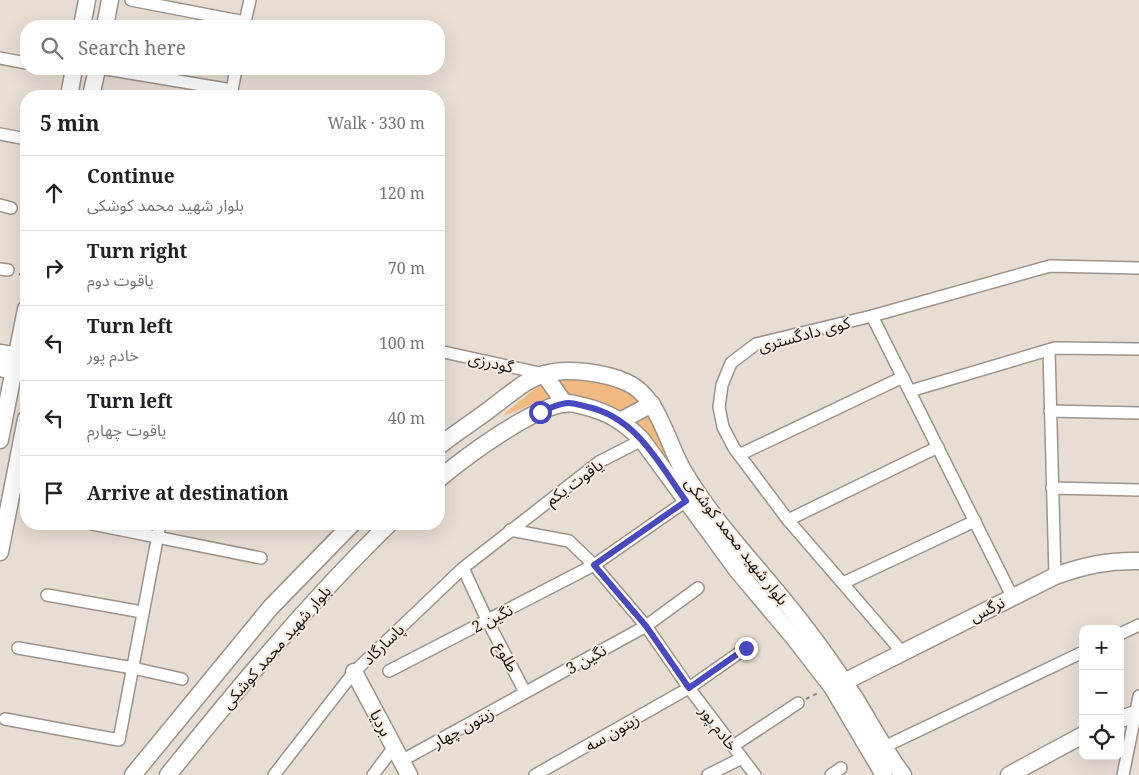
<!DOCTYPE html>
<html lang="en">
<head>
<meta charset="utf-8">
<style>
	body { margin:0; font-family:"Noto Serif","Noto Sans Arabic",serif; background:#f2f2f2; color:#202124 }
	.controls { position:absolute; right:15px; bottom:15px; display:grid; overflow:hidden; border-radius:10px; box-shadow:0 5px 20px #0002 }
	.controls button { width:45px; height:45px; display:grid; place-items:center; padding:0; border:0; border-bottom:1px solid #e0e0e0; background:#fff; color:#202124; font:25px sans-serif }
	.stop { position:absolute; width:15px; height:15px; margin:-11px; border:4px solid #4849bf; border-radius:50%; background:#fff }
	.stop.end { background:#4849bf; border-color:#fff; box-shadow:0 1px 5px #0008 }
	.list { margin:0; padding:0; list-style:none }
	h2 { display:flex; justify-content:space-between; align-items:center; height:65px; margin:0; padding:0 20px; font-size:21px }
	h2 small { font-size:16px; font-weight:400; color:#757577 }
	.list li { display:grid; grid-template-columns:32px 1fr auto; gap:15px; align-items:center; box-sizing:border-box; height:75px; padding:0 20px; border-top:1px solid #e0e0e0 }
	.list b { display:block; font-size:19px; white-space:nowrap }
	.list p { margin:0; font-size:16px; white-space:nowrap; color:#757577 }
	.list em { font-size:16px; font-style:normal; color:#757577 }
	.icon { flex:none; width:28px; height:28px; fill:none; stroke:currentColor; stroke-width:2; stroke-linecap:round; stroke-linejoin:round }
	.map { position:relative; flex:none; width:1139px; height:775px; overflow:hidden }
	.search { position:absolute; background:#fff; box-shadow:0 5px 20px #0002; left:20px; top:20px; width:425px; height:55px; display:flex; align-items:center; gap:12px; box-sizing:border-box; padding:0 18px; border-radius:20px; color:#757577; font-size:19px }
	.panel { position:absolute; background:#fff; box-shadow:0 5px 20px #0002; left:20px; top:90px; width:425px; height:440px; border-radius:20px }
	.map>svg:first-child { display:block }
	.green { fill:#f0ba82 }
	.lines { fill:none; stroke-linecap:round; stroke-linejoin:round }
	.street-casing { stroke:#9e938a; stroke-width:14 }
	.secondary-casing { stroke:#9e938a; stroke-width:19 }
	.path { stroke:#8d857e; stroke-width:2; stroke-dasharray:4 4; stroke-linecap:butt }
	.street { stroke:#fff; stroke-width:11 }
	.secondary { stroke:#fff; stroke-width:16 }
	.route { stroke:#4849bf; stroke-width:6 }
	.labels { text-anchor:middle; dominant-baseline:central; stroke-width:4; stroke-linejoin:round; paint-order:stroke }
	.street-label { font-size:16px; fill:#16120f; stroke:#f6ebe0 }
</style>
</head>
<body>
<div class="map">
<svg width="1139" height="775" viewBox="0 0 1139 775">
	<rect width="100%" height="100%" fill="#e8ddd3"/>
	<g class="green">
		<path d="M565 376 622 386 645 403 622 416C608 402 589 398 569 398L554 377Z"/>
		<path d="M542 383 550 397 506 415 504 414Z"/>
		<path d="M647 414 669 461 632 423Z"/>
	</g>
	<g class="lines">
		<defs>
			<g id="street">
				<path d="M131 0 245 22"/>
				<path d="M244 26 250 0"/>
				<path d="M0 58 26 63"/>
				<path d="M106 69 232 90"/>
				<path d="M231 96 236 69"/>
				<path d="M0 134 26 139"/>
				<path d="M0 205 11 208"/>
				<path d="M0 269 8 270"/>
				<path d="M872 316 1012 596"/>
				<path d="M1049 350 1055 576"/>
				<path d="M439 351 544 374"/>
				<path d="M910 391 1055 348 1139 349"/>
				<path d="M1050 411 1139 413"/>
				<path d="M739 455 903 377"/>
				<path d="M1052 488 1139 490"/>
				<path d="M788 520 938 447"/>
				<path d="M92 524 261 558"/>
				<path d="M510 530 569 541 594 565 646 626 689 688 755 775"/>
				<path d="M463 568 487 620 525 692"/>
				<path d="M843 583 975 521"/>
				<path d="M47 595 142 612"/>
				<path d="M1120 634 1139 625"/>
				<path d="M18 648 133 668 182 679"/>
				<path d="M902 652 788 520 734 448 723 427 719 407 722 385 731 363 756 344 872 316 1050 266 1139 268"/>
				<path d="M389 671 594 565 686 501"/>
				<path d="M5 719 119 740 160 524"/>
				<path d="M733 746 798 703"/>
				<path d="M884 747 1083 652"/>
				<path d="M401 761 646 626 698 588"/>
				<path d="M274 775 354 672 463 568 599 462 642 440"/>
				<path d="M373 775 394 747"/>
				<path d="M535 775 689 688 746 648"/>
				<path d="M708 775 742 758"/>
				<path d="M831 775 841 768"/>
				<path d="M1123 775 1139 696"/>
			</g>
			<g id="secondary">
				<path d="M82 26 87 0"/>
				<path d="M105 26 110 0"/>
				<path d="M69 96 74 69"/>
				<path d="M91 96 97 69"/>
				<path d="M0 353 26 357"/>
				<path d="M0 368 26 373"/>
				<path d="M544 374 565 404"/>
				<path d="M620 421 652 404"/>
				<path d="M0 440 26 309"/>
				<path d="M439 446C457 432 476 420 494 406 509 395 526 379 545 374 567 367 605 373 626 382 659 396 667 444 684 472 718 529 766 575 805 627 822 649 838 672 853 695 870 722 884 750 903 775"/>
				<path d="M439 479C465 457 535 405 568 403 573 403 578 405 583 406 609 412 624 422 642 440L737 570 795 639 832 687 884 775"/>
				<path d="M0 552 26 419"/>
				<path d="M354 672 409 775"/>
				<path d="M844 682 1055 576C1083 566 1108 560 1139 561"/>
				<path d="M1120 719 1139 713"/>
				<path d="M133 775 271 607 352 524"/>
				<path d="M168 775C238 688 309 602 389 524"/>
				<path d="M1009 775 1083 735"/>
			</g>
		</defs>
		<use href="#street" class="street-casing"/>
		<use href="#secondary" class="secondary-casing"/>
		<g class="path">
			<path d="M19 274 26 276"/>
			<path d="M806 699 820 692"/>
		</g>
		<use href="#street" class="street"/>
		<use href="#secondary" class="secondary"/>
	</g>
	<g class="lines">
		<path class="route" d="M540 412C549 409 559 403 569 403 575 403 582 406 588 407 637 418 659 464 686 501L594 565 646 626 689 688 746 648"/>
	</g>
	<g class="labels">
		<g class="street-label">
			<text transform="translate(804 334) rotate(-15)">کوی دادگستری</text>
			<text transform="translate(491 362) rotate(13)">گودرزی</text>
			<text transform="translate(574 482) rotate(-36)">یاقوت یکم</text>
			<text transform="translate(737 541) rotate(52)">بلوار شهید محمد کوشکی</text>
			<text transform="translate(987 609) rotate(-27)">نرگس</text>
			<text transform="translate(492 618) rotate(-27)">نگین 2</text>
			<text transform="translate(383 644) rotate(-44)">پاسارگاد</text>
			<text transform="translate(276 647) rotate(-49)">بلوار شهید محمد کوشکی</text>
			<text transform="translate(507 657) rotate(62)">طلوع</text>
			<text transform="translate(586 659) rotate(-29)">نگین 3</text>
			<text transform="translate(381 723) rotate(63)">بردیا</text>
			<text transform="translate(463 727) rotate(-29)">زیتون چهار</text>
			<text transform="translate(719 728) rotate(53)">خادم پور</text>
			<text transform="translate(612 732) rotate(-30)">زیتون سه</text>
		</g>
	</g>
</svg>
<div class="controls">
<button>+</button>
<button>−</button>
<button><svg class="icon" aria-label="locate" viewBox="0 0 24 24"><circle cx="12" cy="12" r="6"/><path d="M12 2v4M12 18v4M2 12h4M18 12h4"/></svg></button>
</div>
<div class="stop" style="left:540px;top:412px"></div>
<div class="stop end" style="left:746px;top:648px"></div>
<div class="search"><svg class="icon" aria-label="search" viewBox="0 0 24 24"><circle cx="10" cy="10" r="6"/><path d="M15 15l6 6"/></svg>Search here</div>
<section class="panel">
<h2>5 min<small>Walk · 330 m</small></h2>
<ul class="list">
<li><svg class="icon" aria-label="ahead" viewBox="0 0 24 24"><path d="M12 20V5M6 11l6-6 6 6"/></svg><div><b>Continue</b><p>بلوار شهید محمد کوشکی</p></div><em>120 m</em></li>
<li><svg class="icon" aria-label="right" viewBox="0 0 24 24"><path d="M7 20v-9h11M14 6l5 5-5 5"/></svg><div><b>Turn right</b><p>یاقوت دوم</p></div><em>70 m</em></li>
<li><svg class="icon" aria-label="left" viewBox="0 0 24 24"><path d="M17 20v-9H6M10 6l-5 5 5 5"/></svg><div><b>Turn left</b><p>خادم پور</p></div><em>100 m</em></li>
<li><svg class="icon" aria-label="left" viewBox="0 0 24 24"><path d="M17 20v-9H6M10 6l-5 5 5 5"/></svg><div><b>Turn left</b><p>یاقوت چهارم</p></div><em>40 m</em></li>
<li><svg class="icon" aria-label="arrive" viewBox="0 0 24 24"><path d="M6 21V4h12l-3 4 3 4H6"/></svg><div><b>Arrive at destination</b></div></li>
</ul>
</section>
</div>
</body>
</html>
